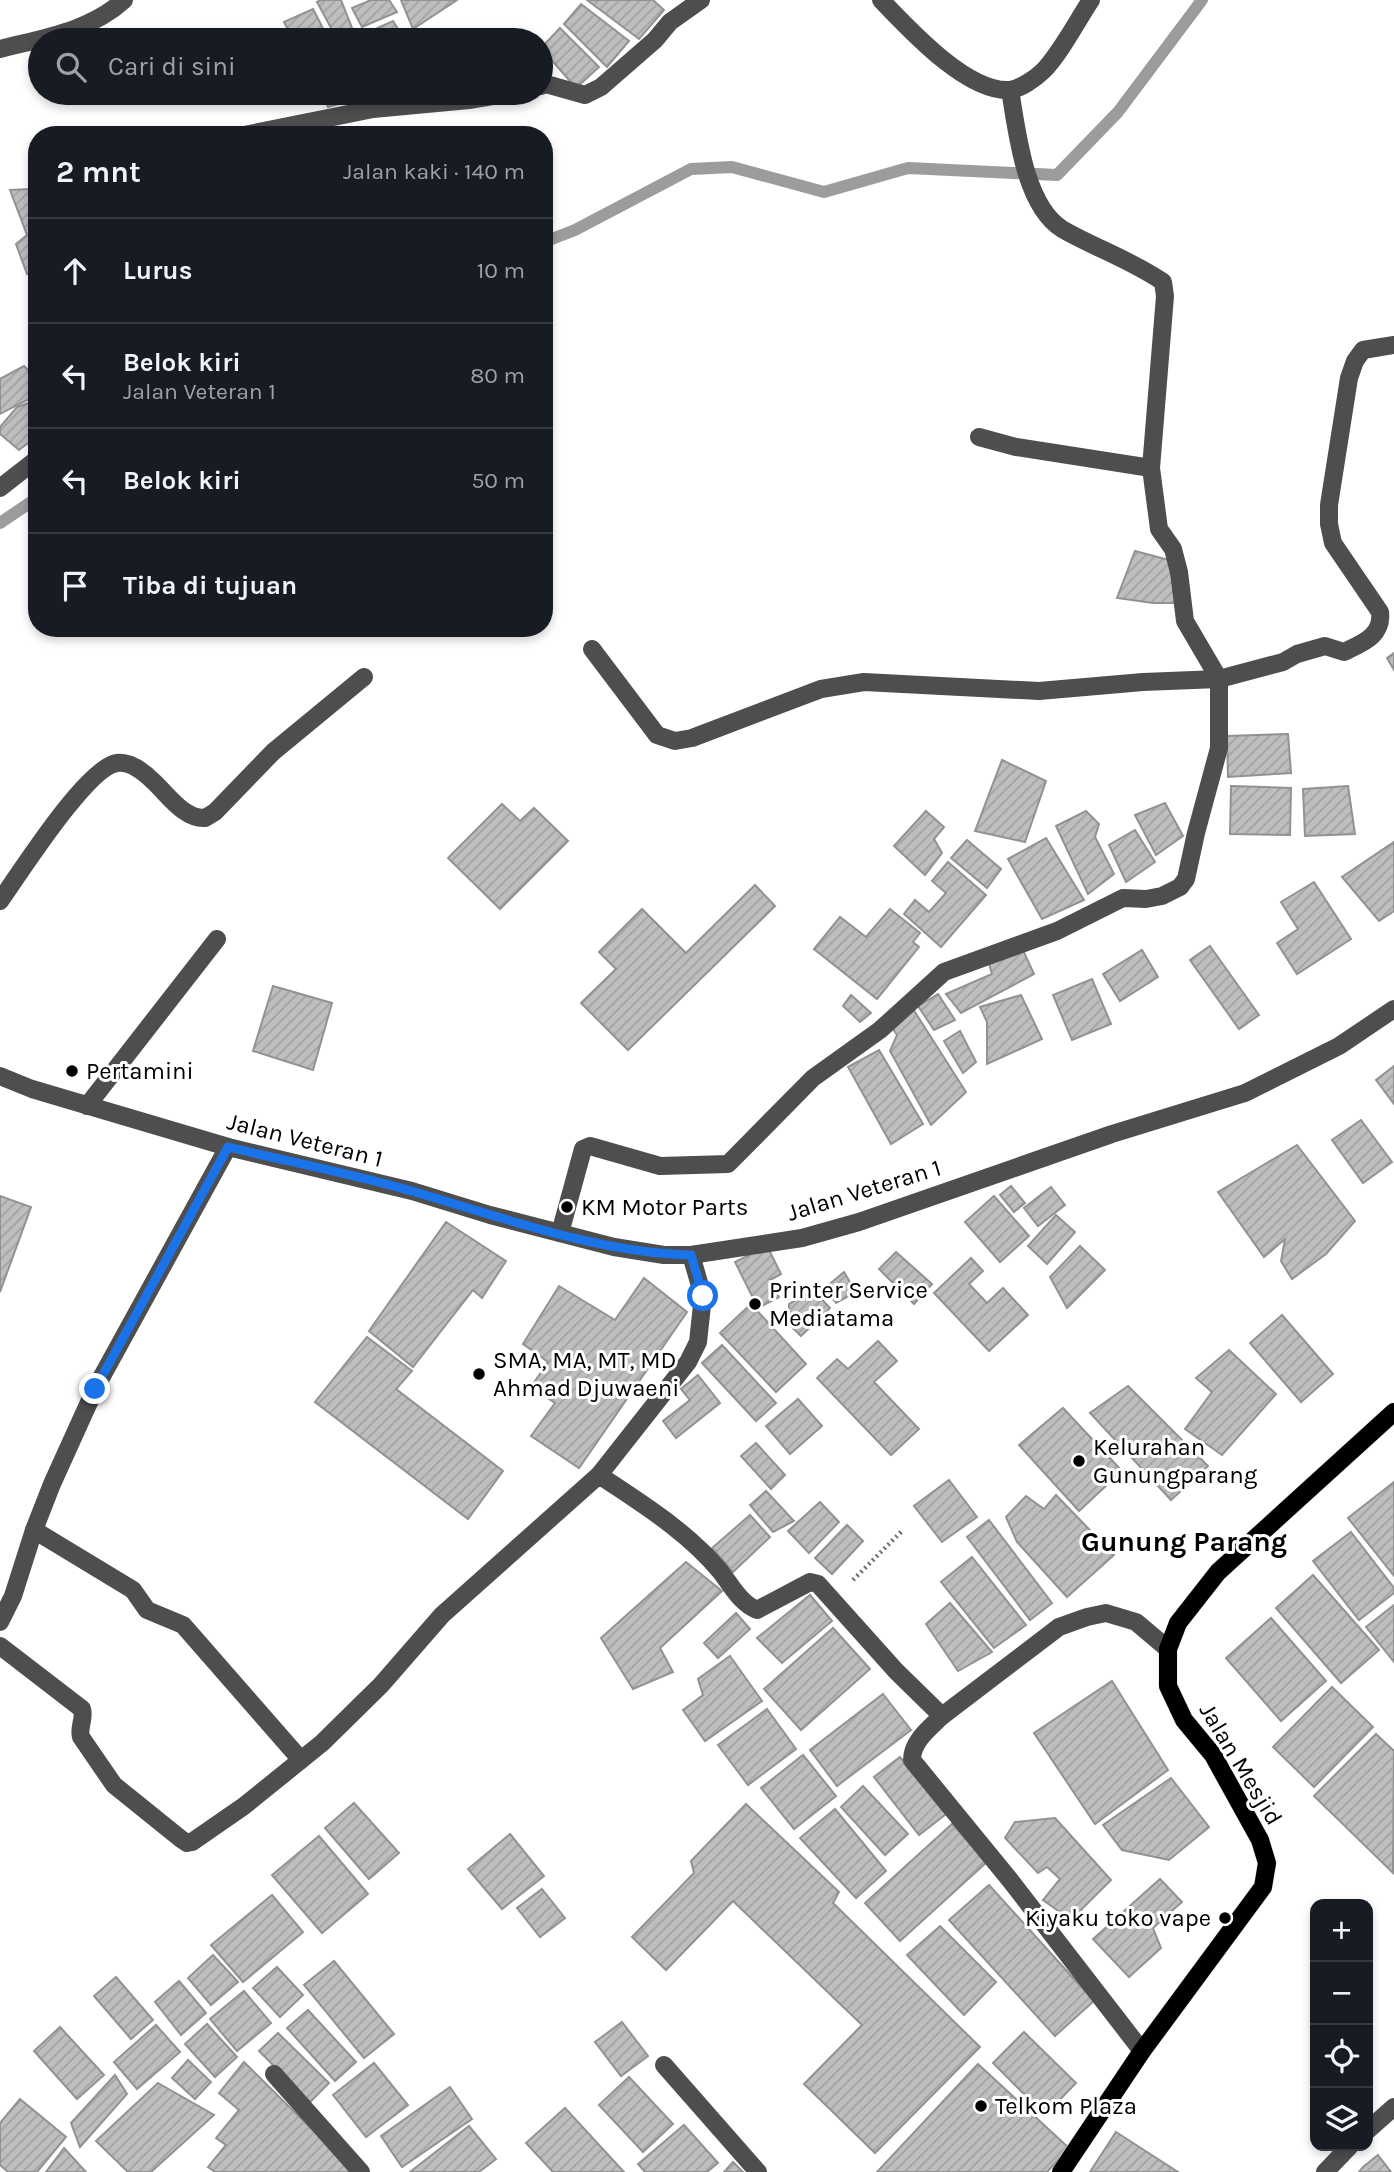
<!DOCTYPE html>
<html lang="id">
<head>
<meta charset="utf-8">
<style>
	body { margin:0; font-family:Karla,sans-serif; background:#20242c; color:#f1f3f6 }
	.controls { position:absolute; right:21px; bottom:21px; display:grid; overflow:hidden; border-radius:14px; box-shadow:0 4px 10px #0003 }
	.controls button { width:63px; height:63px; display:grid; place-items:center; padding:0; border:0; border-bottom:2px solid #363941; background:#171b24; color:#f1f3f6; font:35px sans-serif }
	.stop { position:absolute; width:21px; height:21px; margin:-16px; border:5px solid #1a73e8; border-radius:50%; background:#fff }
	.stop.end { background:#1a73e8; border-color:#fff; box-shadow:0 2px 7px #0008 }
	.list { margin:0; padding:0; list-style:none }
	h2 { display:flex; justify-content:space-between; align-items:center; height:91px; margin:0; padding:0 28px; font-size:30px }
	h2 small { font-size:23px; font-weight:400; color:#9ea1a6 }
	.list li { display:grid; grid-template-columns:46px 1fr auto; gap:21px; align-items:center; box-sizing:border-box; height:105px; padding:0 28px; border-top:2px solid #363941 }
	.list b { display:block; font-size:26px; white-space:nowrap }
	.list p { margin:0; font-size:23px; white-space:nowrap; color:#9ea1a6 }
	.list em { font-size:23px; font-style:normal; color:#9ea1a6 }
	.icon { flex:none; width:38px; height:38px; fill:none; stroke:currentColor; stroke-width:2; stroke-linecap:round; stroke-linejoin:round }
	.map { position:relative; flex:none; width:1394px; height:2172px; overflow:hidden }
	.search { position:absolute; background:#171b24; box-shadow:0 4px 10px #0003; left:28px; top:28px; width:525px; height:77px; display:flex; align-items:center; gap:18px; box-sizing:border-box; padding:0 24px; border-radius:38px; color:#9ea1a6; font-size:26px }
	.panel { position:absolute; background:#171b24; box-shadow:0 4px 10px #0003; left:28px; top:126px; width:525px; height:511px; border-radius:28px }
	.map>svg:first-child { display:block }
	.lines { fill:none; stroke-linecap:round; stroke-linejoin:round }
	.stream { stroke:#9c9c9c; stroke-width:12 }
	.building { fill:url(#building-hatch); stroke:#929292; stroke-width:2 }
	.major-casing { stroke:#dbdbdb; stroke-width:19 }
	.path { stroke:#707070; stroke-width:4.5; stroke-dasharray:2 3.5; stroke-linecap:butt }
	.minor { stroke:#4e4e4e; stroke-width:18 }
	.major { stroke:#000; stroke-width:18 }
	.route { stroke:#1a73e8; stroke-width:9 }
	.poi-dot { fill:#000; stroke:#fff; stroke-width:2.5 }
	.labels { text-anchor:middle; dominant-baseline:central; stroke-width:6; stroke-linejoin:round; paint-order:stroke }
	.poi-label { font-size:24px; fill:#000; stroke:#fff; text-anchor:start }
	.street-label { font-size:24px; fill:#000; stroke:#fff }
	.quarter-label { font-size:28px; font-weight:bold; fill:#000; stroke:#fff }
</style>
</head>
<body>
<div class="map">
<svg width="1394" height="2172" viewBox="0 0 1394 2172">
	<defs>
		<pattern id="building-hatch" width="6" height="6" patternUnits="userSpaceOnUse" patternTransform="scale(1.75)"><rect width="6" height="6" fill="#bebebe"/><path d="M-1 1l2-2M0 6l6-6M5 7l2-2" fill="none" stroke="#a2a2a2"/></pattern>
	</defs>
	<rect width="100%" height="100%" fill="#fff"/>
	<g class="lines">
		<g class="stream">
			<path d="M544 242 575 230 691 169 732 167 824 192 908 168 1057 175 1118 112 1202 0"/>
			<path d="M0 523 37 498"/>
		</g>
	</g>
	<g class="building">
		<path d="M321 0H341L352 28 337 39 317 2Z"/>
		<path d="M371 0H389L397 12 362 27 352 8Z"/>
		<path d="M401 0H457L413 29Z"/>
		<path d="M587 0H653L664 10 639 39Z"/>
		<path d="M581 4 629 41 607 67 564 24Z"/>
		<path d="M313 9 329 40H293L284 22Z"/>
		<path d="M393 21 405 40H364L362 35Z"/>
		<path d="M560 28 599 67 576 88 541 48Z"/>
		<path d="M322 93H378L328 107Z"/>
		<path d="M387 93H415L390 100Z"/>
		<path d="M30 189 37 206V270L27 274 16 244 27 235 10 190Z"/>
		<path d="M24 366 37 379V395L0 414V379Z"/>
		<path d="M31 402 37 407V436L19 450 0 434V427L17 407Z"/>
		<path d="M1135 551 1169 560 1176 603H1153L1117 598Z"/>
		<path d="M1394 653V670L1387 658Z"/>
		<path d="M1288 734 1291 773 1228 777 1227 736Z"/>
		<path d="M1002 760 1046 781 1025 842 975 831Z"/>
		<path d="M1231 786 1291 788 1290 835 1230 834Z"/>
		<path d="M1348 786 1355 834 1305 836 1303 789Z"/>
		<path d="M1165 803 1183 836 1156 855 1135 815Z"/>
		<path d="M502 804 520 821 534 808 568 841 500 909 448 858Z"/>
		<path d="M926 811 944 827 934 839 942 853 925 875 894 846Z"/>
		<path d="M1086 811 1099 824 1095 837 1114 874 1088 894 1056 826Z"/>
		<path d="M1135 830 1155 862 1126 882 1109 845Z"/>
		<path d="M1046 838 1084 900 1042 919 1008 859Z"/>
		<path d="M967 840 1001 869 987 888 951 858Z"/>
		<path d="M1394 842V911L1379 921 1342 877Z"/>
		<path d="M948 862 986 895 941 947 904 914 915 900 929 912 946 893 932 881Z"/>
		<path d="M1314 882 1351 939 1297 974 1277 943 1298 929 1281 902Z"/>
		<path d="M755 885 775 906 628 1050 581 1003 616 969 599 952 642 909 686 953Z"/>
		<path d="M890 909 920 933 913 942 919 947 877 999 814 949 840 917 866 937Z"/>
		<path d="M1210 946 1259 1015 1239 1029 1190 960Z"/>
		<path d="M1022 948 1034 974 961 1013 946 994 992 974 988 960Z"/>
		<path d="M1142 950 1158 977 1120 1001 1103 974Z"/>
		<path d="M1092 979 1111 1024 1072 1040 1053 995Z"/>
		<path d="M273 986 332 1003 313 1070 253 1051Z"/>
		<path d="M938 994 955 1020 934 1030 918 1006Z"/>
		<path d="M851 995 871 1013 860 1022 843 1006Z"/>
		<path d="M1021 995 1042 1039 987 1064V1022L980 1007Z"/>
		<path d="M913 1009 966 1092 931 1125 890 1051 897 1035 891 1026Z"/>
		<path d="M960 1031 976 1062 963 1073 944 1041Z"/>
		<path d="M879 1050 923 1124 891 1144 848 1067Z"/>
		<path d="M1394 1066V1104L1376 1080Z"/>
		<path d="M1361 1120 1392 1162 1363 1183 1332 1140Z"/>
		<path d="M1297 1145 1355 1221 1326 1254 1292 1279 1281 1261 1285 1239 1264 1257 1218 1192Z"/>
		<path d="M1011 1186 1025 1203 1014 1212 1000 1195Z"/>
		<path d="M1051 1187 1065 1205 1038 1226 1024 1208Z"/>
		<path d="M0 1196 31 1207 0 1292Z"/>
		<path d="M994 1196 1029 1236 1000 1262 965 1222Z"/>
		<path d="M1056 1215 1075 1232 1047 1264 1028 1246Z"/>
		<path d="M446 1222 506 1261 482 1298 473 1290 413 1367 369 1331Z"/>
		<path d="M767 1246 781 1274 770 1280 779 1297 758 1308 735 1262Z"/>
		<path d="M1080 1246 1105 1270 1067 1308 1050 1277Z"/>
		<path d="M896 1252 932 1284 914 1304 879 1269Z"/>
		<path d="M971 1258 983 1271 969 1284 987 1303 1003 1288 1028 1315 989 1351 934 1293Z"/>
		<path d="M844 1272 856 1292 836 1303 825 1288Z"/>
		<path d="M644 1278 687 1312 579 1468 531 1436 555 1403 531 1387 548 1362 523 1344 559 1286 615 1320Z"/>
		<path d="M813 1290 830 1308 801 1336 789 1324V1304Z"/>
		<path d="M751 1304 806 1364 776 1392 720 1333Z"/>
		<path d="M1282 1315 1333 1374 1301 1402 1250 1343Z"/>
		<path d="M367 1337 412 1371 396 1389 503 1471 468 1519 315 1402Z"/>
		<path d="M878 1341 897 1361 874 1382 919 1429 891 1455 817 1378 837 1359 848 1369Z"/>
		<path d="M722 1345 776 1403 756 1421 702 1363Z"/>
		<path d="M1229 1350 1276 1394 1222 1455 1185 1429 1212 1392 1196 1378Z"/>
		<path d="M698 1375 720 1403 676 1438 663 1421 690 1400 681 1389Z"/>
		<path d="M1128 1386 1208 1466 1171 1500 1090 1413Z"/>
		<path d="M798 1399 822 1426 790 1454 766 1426Z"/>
		<path d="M1063 1408 1122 1471 1079 1511 1019 1445Z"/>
		<path d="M756 1443 785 1475 771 1489 741 1456Z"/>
		<path d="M949 1480 977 1517 942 1542 914 1506Z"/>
		<path d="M1394 1482V1576L1348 1518Z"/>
		<path d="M766 1491 794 1521 773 1532 750 1505Z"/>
		<path d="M1056 1495 1114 1555 1067 1597 1017 1542 1006 1517 1026 1496 1044 1509Z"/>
		<path d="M820 1502 839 1522 809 1553 788 1531Z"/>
		<path d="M750 1515 770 1537 733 1572 712 1548Z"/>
		<path d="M989 1520 1052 1603 1030 1620 967 1537Z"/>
		<path d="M847 1525 863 1541 832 1574 815 1558Z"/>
		<path d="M1351 1532 1394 1588V1593L1359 1620 1313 1561Z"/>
		<path d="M972 1557 1026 1625 994 1648 941 1582Z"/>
		<path d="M686 1562 722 1591 660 1648 673 1672 633 1689 601 1638Z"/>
		<path d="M1313 1575 1379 1650 1341 1683 1276 1608Z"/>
		<path d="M810 1595 832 1621 782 1663 757 1638Z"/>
		<path d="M950 1603 992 1652 958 1671 926 1624Z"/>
		<path d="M1394 1605V1662L1366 1627Z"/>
		<path d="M736 1613 750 1629 718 1658 704 1643Z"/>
		<path d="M1271 1618 1326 1681 1281 1721 1226 1658Z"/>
		<path d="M833 1628 870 1669 801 1730 764 1689Z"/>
		<path d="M730 1656 762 1701 705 1741 683 1710 703 1695 698 1679Z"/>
		<path d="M1112 1681 1168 1770 1095 1824 1034 1733Z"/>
		<path d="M1332 1687 1373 1727 1314 1787 1273 1747Z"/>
		<path d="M883 1694 911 1730 837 1786 810 1750Z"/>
		<path d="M767 1709 796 1749 748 1785 718 1745Z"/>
		<path d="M1376 1734 1394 1751 1393 1873 1314 1796Z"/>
		<path d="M803 1755 836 1796 794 1829 761 1788Z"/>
		<path d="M900 1757 946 1814 919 1835 874 1777Z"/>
		<path d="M1171 1778 1209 1827 1169 1860 1122 1850 1103 1825Z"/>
		<path d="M863 1786 908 1834 885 1855 841 1807Z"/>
		<path d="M354 1803 399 1853 369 1879 325 1828Z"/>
		<path d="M746 1804 839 1892 833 1903 980 2047 875 2153 804 2084 862 2025 733 1901 666 1970 632 1937 694 1873 691 1861Z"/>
		<path d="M835 1809 886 1871 856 1898 800 1838Z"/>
		<path d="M1055 1818 1111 1880 1071 1920 1043 1900 1060 1879 1047 1867 1038 1873 1005 1838 1015 1822Z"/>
		<path d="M952 1824 987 1862 900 1941 865 1903Z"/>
		<path d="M510 1834 544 1876 502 1909 468 1869Z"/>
		<path d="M319 1836 368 1894 322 1933 272 1875Z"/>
		<path d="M1160 1879 1182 1902 1153 1928 1161 1948 1129 1977 1093 1939Z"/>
		<path d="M989 1885 1094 2001 1055 2036 949 1920Z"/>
		<path d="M542 1889 565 1918 540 1937 517 1908Z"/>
		<path d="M272 1895 303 1932 243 1982 211 1945Z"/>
		<path d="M940 1926 996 1982 964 2015 907 1955Z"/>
		<path d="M213 1955 238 1982 211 2005 188 1978Z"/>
		<path d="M334 1961 394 2034 364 2058 304 1985Z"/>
		<path d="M277 1967 303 1995 280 2017 253 1988Z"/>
		<path d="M116 1977 153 2020 131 2039 94 1996Z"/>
		<path d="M179 1981 206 2013 181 2035 155 2002Z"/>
		<path d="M244 1991 271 2023 237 2051 210 2019Z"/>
		<path d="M308 2010 356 2062 335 2081 287 2028Z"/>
		<path d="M622 2022 648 2056 621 2076 595 2042Z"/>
		<path d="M207 2024 237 2057 215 2077 185 2044Z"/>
		<path d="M156 2025 180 2052 137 2089 114 2062Z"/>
		<path d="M60 2027 104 2075 77 2099 34 2051Z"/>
		<path d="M1024 2032 1076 2083 1045 2115 993 2063Z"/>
		<path d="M278 2033 329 2083 310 2102 259 2051Z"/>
		<path d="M188 2060 211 2082 195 2099 172 2078Z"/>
		<path d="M244 2062 355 2172H215L208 2167 226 2145 216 2138 239 2110 219 2093Z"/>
		<path d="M374 2063 408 2105 366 2137 333 2095Z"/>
		<path d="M978 2064 1069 2148 1047 2172H877Z"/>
		<path d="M115 2075 127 2094 80 2147 71 2123Z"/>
		<path d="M629 2077 673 2124 643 2152 599 2105Z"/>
		<path d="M158 2083 214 2115 151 2172H128L96 2141Z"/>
		<path d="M450 2087 472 2119 402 2167 381 2136Z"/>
		<path d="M20 2099 66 2137 37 2172H8L0 2165V2123Z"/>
		<path d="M565 2108 624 2172H553L526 2143Z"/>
		<path d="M684 2125 718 2163 707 2172H645L638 2164Z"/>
		<path d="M469 2126 496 2159 479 2172H410Z"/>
		<path d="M1116 2132 1178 2172H1090Z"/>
		<path d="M64 2148 86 2172H46Z"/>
		<path d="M1378 2155 1391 2172H1359L1363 2167Z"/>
		<path d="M733 2162 743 2172H724Z"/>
	</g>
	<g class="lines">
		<defs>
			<path id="major" d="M1061 2172 1142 2051 1263 1887 1267 1863 1260 1840 1213 1755 1184 1720 1168 1686V1649L1178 1623 1218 1572 1394 1412"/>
		</defs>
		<use href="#major" class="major-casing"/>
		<path class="path" d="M853 1580 903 1530"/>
		<g class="minor">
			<path d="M881 0C909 29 967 93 1010 90 1020 89 1036 78 1043 71 1060 54 1077 21 1091 0"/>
			<path d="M0 49C43 38 90 31 124 0"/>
			<path d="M541 86 546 84 585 95 601 87 655 40 670 22 701 0"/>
			<path d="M244 135 373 109 469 100 511 93"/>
			<path d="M979 437 1016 447 1151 468"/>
			<path d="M0 488 37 459"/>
			<path d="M592 649 657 735 675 741 692 738 821 689 864 682 1039 691 1143 682 1219 679 1283 662 1297 654 1325 646 1344 652C1362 643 1383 636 1380 612L1333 543 1329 524V505L1349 378 1355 361 1363 350 1394 345"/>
			<path d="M0 901C20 873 87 767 117 763 131 761 145 773 154 782 168 795 184 819 205 818L215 812 273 752 364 677"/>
			<path d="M0 1076 32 1089 228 1147 412 1191 490 1215 614 1247 664 1255H691L802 1238 859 1222 1112 1134 1245 1093 1339 1046 1394 1009"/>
			<path d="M87 1106 217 939"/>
			<path d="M560 1233 583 1149 590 1146 660 1166 728 1164 813 1078 880 1030 944 972 1057 931 1123 898 1146 899 1162 896 1180 887 1186 879 1196 833 1219 748V679L1185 621 1179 572 1173 549 1159 529 1151 468 1165 296 1163 282C1131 260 1095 248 1062 229 1024 205 1017 130 1010 90"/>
			<path d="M599 1475 688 1362 698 1342 703 1296 691 1255"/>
			<path d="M34 1530 133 1590 147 1610 183 1625 301 1760"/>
			<path d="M0 1622 13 1596 34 1530 52 1484 95 1389 228 1147"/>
			<path d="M0 1646 82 1709C85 1719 78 1728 81 1737L114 1785 181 1839 187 1843 192 1842 244 1806 322 1743 381 1685 442 1615 599 1475C642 1504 687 1531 720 1571 731 1585 740 1603 757 1610L810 1582 818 1584 896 1671 942 1716C930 1728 912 1741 912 1760L1010 1880 1142 2051"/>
			<path d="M942 1716 1059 1627 1087 1617 1106 1613 1136 1622 1168 1649"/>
			<path d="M664 2065 758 2172"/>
			<path d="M274 2074 361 2172"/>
			<path d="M1368 2130 1394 2107"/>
			<path d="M1325 2172 1350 2146"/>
		</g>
		<use href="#major" class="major"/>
	</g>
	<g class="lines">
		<path class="route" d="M95 1389 228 1147C290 1162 354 1174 415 1192 503 1218 600 1253 691 1255L703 1296"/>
	</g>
	<g class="poi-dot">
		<circle cx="72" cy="1071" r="7"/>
		<circle cx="567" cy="1207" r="7"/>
		<circle cx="755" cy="1304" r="7"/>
		<circle cx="479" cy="1374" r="7"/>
		<circle cx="1079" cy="1461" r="7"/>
		<circle cx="1225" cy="1918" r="7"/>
		<circle cx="981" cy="2106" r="7"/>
	</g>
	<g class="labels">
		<g class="poi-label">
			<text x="86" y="1071">Pertamini</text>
			<text x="581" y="1207">KM Motor Parts</text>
			<text x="769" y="1290">Printer Service<tspan x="769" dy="28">Mediatama</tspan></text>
			<text x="493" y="1360">SMA, MA, MT, MD<tspan x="493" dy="28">Ahmad Djuwaeni</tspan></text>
			<text x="1093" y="1447">Kelurahan<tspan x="1093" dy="28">Gunungparang</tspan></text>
			<text x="1211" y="1918" text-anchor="end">Kiyaku toko vape</text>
			<text x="995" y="2106">Telkom Plaza</text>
		</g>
		<g class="street-label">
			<text transform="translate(305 1140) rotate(14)">Jalan Veteran 1</text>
			<text transform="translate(864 1190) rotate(-17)">Jalan Veteran 1</text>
			<text transform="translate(1241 1764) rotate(59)">Jalan Mesjid</text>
		</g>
		<g class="quarter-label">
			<text x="1184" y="1541">Gunung Parang</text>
		</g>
	</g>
</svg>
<div class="controls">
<button>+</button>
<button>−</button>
<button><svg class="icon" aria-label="locate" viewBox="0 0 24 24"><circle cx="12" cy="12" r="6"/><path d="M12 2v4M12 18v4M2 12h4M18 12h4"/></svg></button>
<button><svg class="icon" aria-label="layers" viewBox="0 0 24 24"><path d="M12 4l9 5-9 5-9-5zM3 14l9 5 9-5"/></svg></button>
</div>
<div class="stop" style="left:703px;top:1296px"></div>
<div class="stop end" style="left:95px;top:1389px"></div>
<div class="search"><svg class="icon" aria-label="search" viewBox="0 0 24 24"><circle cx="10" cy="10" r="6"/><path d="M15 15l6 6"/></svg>Cari di sini</div>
<section class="panel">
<h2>2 mnt<small>Jalan kaki · 140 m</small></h2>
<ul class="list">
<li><svg class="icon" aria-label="ahead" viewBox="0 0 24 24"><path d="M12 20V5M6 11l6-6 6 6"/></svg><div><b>Lurus</b></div><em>10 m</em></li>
<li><svg class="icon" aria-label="left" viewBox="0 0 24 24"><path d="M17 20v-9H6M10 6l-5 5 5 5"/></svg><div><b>Belok kiri</b><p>Jalan Veteran 1</p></div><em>80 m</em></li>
<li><svg class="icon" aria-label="left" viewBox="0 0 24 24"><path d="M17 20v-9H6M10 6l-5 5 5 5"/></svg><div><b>Belok kiri</b></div><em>50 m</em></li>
<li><svg class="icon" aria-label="arrive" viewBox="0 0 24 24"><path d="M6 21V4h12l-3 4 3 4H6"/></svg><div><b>Tiba di tujuan</b></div></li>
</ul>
</section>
</div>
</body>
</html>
